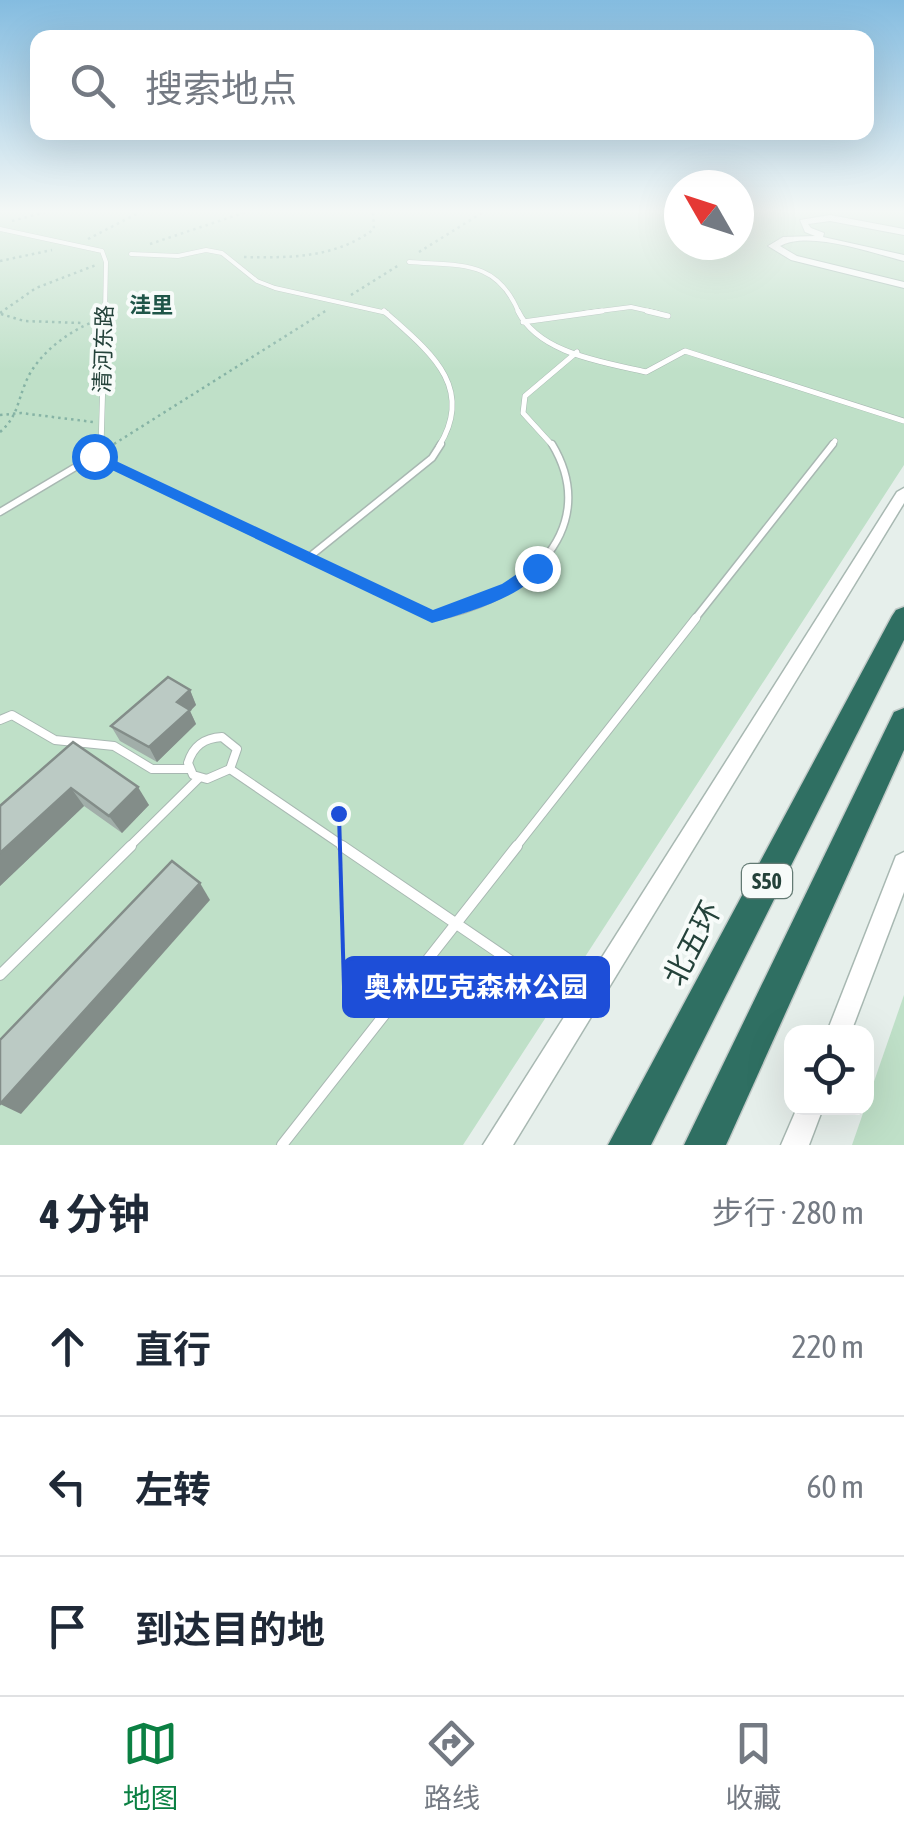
<!DOCTYPE html>
<html lang="zh">
<head>
<meta charset="utf-8">
<style>
	body { margin:0; font-family:"Asap Condensed","Noto Sans SC",sans-serif; background:#f2f2f3; color:#1f2937 }
	.controls { position:absolute; right:30px; bottom:30px; display:grid; overflow:hidden; border-radius:20px; box-shadow:0 10px 40px #0002 }
	.controls button { width:90px; height:90px; display:grid; place-items:center; padding:0; border:0; border-bottom:2px solid #e0e1e3; background:#fff; color:#1f2937; font:50px sans-serif }
	.compass { position:absolute; left:664px; top:170px; width:90px; height:90px; border-radius:50%; background:#fff; box-shadow:0 10px 40px #0002; rotate:309deg }
	.stop { position:absolute; width:30px; height:30px; margin:-22px; border:8px solid #1a73e8; border-radius:50%; background:#fff }
	.stop.end { background:#1a73e8; border-color:#fff; box-shadow:0 2px 10px #0008 }
	.list { margin:0; padding:0; list-style:none }
	h2 { display:flex; justify-content:space-between; align-items:center; height:130px; margin:0; padding:0 40px; font-size:42px }
	h2 small { font-size:32px; font-weight:400; color:#747a83 }
	.list li { display:grid; grid-template-columns:65px 1fr auto; gap:30px; align-items:center; box-sizing:border-box; height:140px; padding:0 40px; border-top:2px solid #e0e1e3 }
	.list b { display:block; font-size:38px; white-space:nowrap }
	.list em { font-size:32px; font-style:normal; color:#747a83 }
	.icon { flex:none; width:55px; height:55px; fill:none; stroke:currentColor; stroke-width:2; stroke-linecap:round; stroke-linejoin:round }
	.map { position:relative; flex:none; width:904px; height:1145px; overflow:hidden }
	.search { position:absolute; background:#fff; box-shadow:0 10px 40px #0002; left:30px; right:30px; top:30px; height:110px; display:flex; align-items:center; gap:25px; box-sizing:border-box; padding:0 35px; border-radius:20px; color:#747a83; font-size:38px }
	.sheet { height:550px; background:#fff }
	nav { display:flex; justify-content:space-around; align-items:center; box-sizing:border-box; height:140px; border-top:2px solid #e0e1e3; background:#fff; font-size:28px; color:#747a83 }
	nav a { display:grid; justify-items:center; gap:5px }
	nav .on { color:#0b8043 }
	.map>svg:first-child { display:block }
	.green { fill:#bfe0c8 }
	.lines { fill:none; stroke-linecap:round; stroke-linejoin:round }
	.service-far4-casing { stroke:#a8b8b2; stroke-width:5 }
	.service-far3-casing { stroke:#a8b8b2; stroke-width:6 }
	.service-far2-casing { stroke:#a8b8b2; stroke-width:9 }
	.service-far1-casing { stroke:#a8b8b2; stroke-width:10 }
	.service-casing { stroke:#a8b8b2; stroke-width:12 }
	.tertiary-casing { stroke:#a8b8b2; stroke-width:3 }
	.secondary-casing { stroke:#a4bbb3; stroke-width:2 }
	.motorway-casing { stroke:#c2cac8; stroke-width:3 }
	.path { stroke:#86b3a5; stroke-width:2.5; stroke-dasharray:2.5 4; stroke-linecap:butt }
	.service-far4 { stroke:#fff; stroke-width:4 }
	.service-far3 { stroke:#fff; stroke-width:5 }
	.service-far2 { stroke:#fff; stroke-width:6 }
	.service-far1 { stroke:#fff; stroke-width:8 }
	.service { stroke:#fff; stroke-width:10 }
	.tertiary { fill:#fff; fill-rule:evenodd }
	.secondary { fill:#fff; fill-rule:evenodd }
	.motorway { fill:#2f6f62; fill-rule:evenodd }
	.service-bridge-casing { stroke:#a8b8b2; stroke-width:9; stroke-linecap:butt }
	.service-bridge { stroke:#fff; stroke-width:6 }
	.wall { fill:#a1aea9 }
	.shaded-wall { fill:#838d89 }
	.building { fill:#bbcac4; stroke:#838d89; stroke-width:2.5 }
	.route { fill:#1a73e8 }
	.labels { text-anchor:middle; dominant-baseline:central; stroke-width:8; stroke-linejoin:round; paint-order:stroke }
	.far-neighbourhood-label { font-size:22px; font-weight:bold; fill:#1f5548; stroke:#f7fbf9 }
	.far-street-label { font-size:22px; fill:#24423a; stroke:#f7fbf9 }
	.shield { fill:#f7fbf9; stroke:#637a73; stroke-width:2.5 }
	.shield-label { font-size:22px; font-weight:bold; fill:#24423a }
	.near-street-label { font-size:30px; fill:#24423a; stroke:#f7fbf9 }
	.leader { fill:none; stroke:#1d4ed8; stroke-width:4 }
	.callout-dot { fill:#1d4ed8; stroke:#f7fbf9; stroke-width:4 }
	.callout { fill:#1d4ed8; stroke:#1d4ed8; stroke-width:4 }
	.callout-label { font-size:28px; text-anchor:middle; font-weight:bold; fill:#fff }
</style>
</head>
<body>
<div class="map">
<svg width="904" height="1145" viewBox="0 0 904 1145">
	<rect width="100%" height="100%" fill="#e6efeb"/>
	<g class="green">
		<path d="M0 211H679V245H739V211H904V465L463 1145H0Z"/>
		<path d="M904 995V1145H852Z"/>
	</g>
	<g class="lines">
		<defs>
			<g id="service-far4">
				<path d="M0 229 102 251 106 262 105 313"/>
				<path d="M131 254 178 256 206 250 222 253 257 281 275 288 387 313"/>
				<path d="M409 262C460 266 497 259 519 313"/>
				<path d="M584 313 631 307 658 313"/>
			</g>
			<g id="service-far3">
				<path d="M384 311C426 349 477 385 439 446"/>
				<path d="M518 311C539 354 604 362 646 372L685 351 904 421"/>
				<path d="M647 311 668 316"/>
				<path d="M523 322 602 311"/>
				<path d="M101 446 105 311"/>
				<path d="M553 446 523 413 525 396 577 352"/>
				<path d="M831 446 835 441"/>
			</g>
			<g id="service-far2">
				<path d="M101 448V444"/>
				<path d="M0 512 94 456 432 617C515 605 606 534 552 444"/>
				<path d="M308 558 432 458 441 444"/>
				<path d="M694 620 833 444"/>
			</g>
			<g id="service-far1">
				<path d="M0 720 12 715 55 740 114 746 152 769H189"/>
				<path d="M222 737 237 749 230 769 207 779 193 775 188 763C193 746 204 738 222 737Z"/>
				<path d="M230 769 346 848"/>
				<path d="M128 848 199 778"/>
				<path d="M515 848 696 618"/>
			</g>
			<g id="service">
				<path d="M342 846 580 1008"/>
				<path d="M0 975 131 846"/>
				<path d="M282 1145 517 846"/>
			</g>
			<g id="tertiary">
				<path d="M904 488V503L513 1145H483L897 492Z"/>
				<path d="M904 852V892L851 1032H827L896 856Z"/>
				<path d="M797 1108H823L809 1145H781Z"/>
			</g>
			<path id="secondary" d="M830 215 904 229V235L830 221 808 224 811 228 824 233 823 237 904 255V261C872 253 809 230 780 246L797 256 904 282V288L791 260 768 246 783 237 815 236 805 232 800 220Z"/>
			<g id="motorway">
				<path d="M904 607V640L651 1145H608L892 616 896 610Z"/>
				<path d="M904 708V750L726 1145H684L894 712Z"/>
			</g>
		</defs>
		<use href="#service-far4" class="service-far4-casing"/>
		<use href="#service-far3" class="service-far3-casing"/>
		<use href="#service-far2" class="service-far2-casing"/>
		<use href="#service-far1" class="service-far1-casing"/>
		<use href="#service" class="service-casing"/>
		<use href="#tertiary" class="tertiary-casing"/>
		<use href="#secondary" class="secondary-casing"/>
		<use href="#motorway" class="motorway-casing"/>
		<g class="path">
			<path d="M12 221 49 211"/>
			<path d="M88 239 142 211"/>
			<path d="M150 244 249 211"/>
			<path d="M419 252 485 211"/>
			<path d="M244 257C290 258 336 258 374 229L373 211"/>
			<path d="M0 261 52 250"/>
			<path d="M351 295 399 265"/>
			<path d="M0 313 36 288 96 265"/>
			<path d="M1 314 24 321 82 323"/>
			<path d="M0 415 21 413 93 422"/>
			<path d="M0 432C17 417 17 404 25 384 36 355 67 332 95 321"/>
			<path d="M114 444 327 310"/>
		</g>
		<use href="#service-far4" class="service-far4"/>
		<use href="#service-far3" class="service-far3"/>
		<use href="#service-far2" class="service-far2"/>
		<use href="#service-far1" class="service-far1"/>
		<use href="#service" class="service"/>
		<use href="#tertiary" class="tertiary"/>
		<use href="#secondary" class="secondary"/>
		<use href="#motorway" class="motorway"/>
		<defs>
			<path id="service-bridge" d="M100 452 101 448"/>
		</defs>
		<use href="#service-bridge" class="service-bridge-casing"/>
		<use href="#service-bridge" class="service-bridge"/>
	</g>
	<g class="wall">
		<path d="M190 690 196 705 190 711 196 724 157 762 120 741 111 726Z"/>
		<path d="M73 742 149 805 122 833 84 806 0 886V806Z"/>
	</g>
	<g class="shaded-wall">
		<path d="M190 690 196 705 190 711 196 724 157 762 149 747 177 702Z"/>
		<path d="M138 787 149 805 122 833 109 816Z"/>
		<path d="M71 788 84 806 0 886V853Z"/>
		<path d="M200 883 210 900 21 1114 0 1104Z"/>
	</g>
	<g class="building">
		<path d="M168 677 190 690 177 702 190 710 149 747 111 726Z"/>
		<path d="M73 742 138 787 109 816 71 788 0 853V806Z"/>
		<path d="M172 861 200 883 0 1104V1040Z"/>
	</g>
	<linearGradient id="sky" x2="0" y2="1"><stop stop-color="#84bce0"/><stop offset="0.57" stop-color="#f4f8f6"/><stop offset="1" stop-color="#f4f8f6" stop-opacity="0"/></linearGradient>
	<rect width="904" height="371" fill="url(#sky)"/>
	<path class="route" d="M89 453H99L433 610 502 584 532 564H543L545 568C518 599 471 611 432 623L89 459Z"/>
	<g class="labels">
		<g class="far-neighbourhood-label">
			<text x="151" y="305">洼里</text>
		</g>
		<g class="far-street-label">
			<text transform="translate(103 349) rotate(-88)">清河东路</text>
		</g>
		<rect class="shield" x="742" y="864" width="50" height="34" rx="8"/>
		<g class="shield-label">
			<text x="767" y="881">S50</text>
		</g>
		<g class="near-street-label">
			<text transform="translate(692 943) rotate(-63)">北五环</text>
		</g>
	</g>
	<path class="leader" d="M339 814L344 987"/>
	<circle class="callout-dot" cx="339" cy="814" r="10"/>
	<rect class="callout" x="344" y="958" width="264" height="58" rx="10"/>
	<g class="callout-label">
		<text x="476" y="997">奥林匹克森林公园</text>
	</g>
</svg>
<div class="controls">
<button><svg class="icon" aria-label="locate" viewBox="0 0 24 24"><circle cx="12" cy="12" r="6"/><path d="M12 2v4M12 18v4M2 12h4M18 12h4"/></svg></button>
</div>
<svg class="compass" viewBox="-18 -18 36 36"><path d="M0-13l5 13h-10z" fill="#e53935"/><path d="M0 13l5-13h-10z" fill="#747a83"/></svg>
<div class="stop" style="left:94px;top:456px"></div>
<div class="stop end" style="left:537px;top:568px"></div>
<div class="search"><svg class="icon" aria-label="search" viewBox="0 0 24 24"><circle cx="10" cy="10" r="6"/><path d="M15 15l6 6"/></svg>搜索地点</div>
</div>
<section class="sheet">
<h2>4 分钟<small>步行 · 280 m</small></h2>
<ul class="list">
<li><svg class="icon" aria-label="ahead" viewBox="0 0 24 24"><path d="M12 20V5M6 11l6-6 6 6"/></svg><div><b>直行</b></div><em>220 m</em></li>
<li><svg class="icon" aria-label="left" viewBox="0 0 24 24"><path d="M17 20v-9H6M10 6l-5 5 5 5"/></svg><div><b>左转</b></div><em>60 m</em></li>
<li><svg class="icon" aria-label="arrive" viewBox="0 0 24 24"><path d="M6 21V4h12l-3 4 3 4H6"/></svg><div><b>到达目的地</b></div></li>
</ul>
</section>
<nav>
<a class="on"><svg class="icon" aria-label="map" viewBox="0 0 24 24"><path d="M3 6l6-2 6 2 6-2v14l-6 2-6-2-6 2zM9 4v14M15 6v14"/></svg>地图</a>
<a><svg class="icon" aria-label="directions" viewBox="0 0 24 24"><path d="M12 3l9 9-9 9-9-9zM9 14v-3h6M13 9l2 2-2 2"/></svg>路线</a>
<a><svg class="icon" aria-label="saved" viewBox="0 0 24 24"><path d="M7 4h10v16l-5-4-5 4z"/></svg>收藏</a>
</nav>
</body>
</html>
